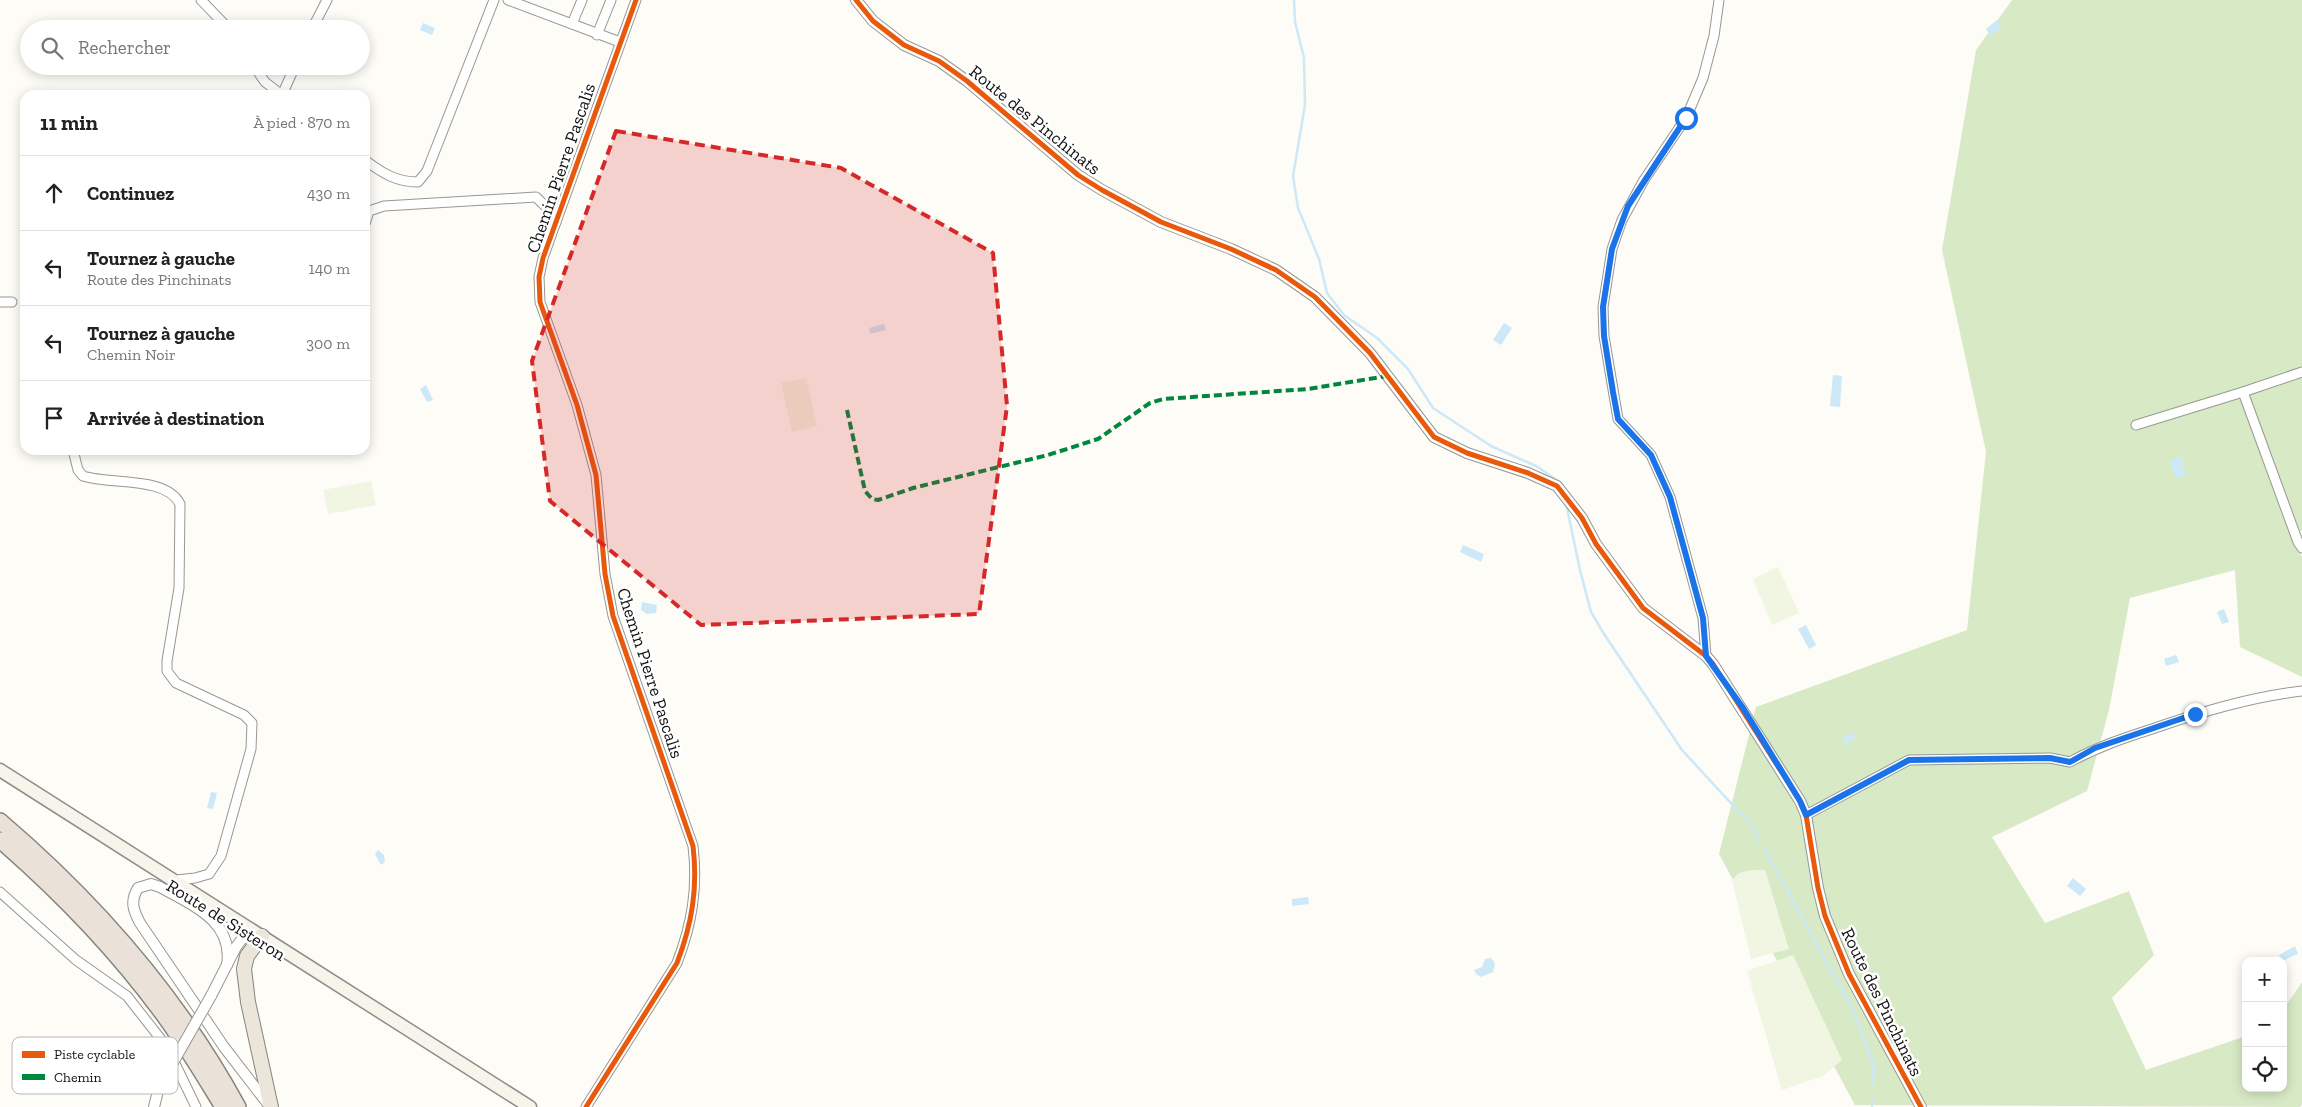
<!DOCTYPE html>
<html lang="fr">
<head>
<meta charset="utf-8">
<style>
	body { margin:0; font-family:"Zilla Slab",serif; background:#f2f2f2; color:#222 }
	.controls { position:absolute; right:15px; bottom:15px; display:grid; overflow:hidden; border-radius:10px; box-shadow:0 2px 12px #0003 }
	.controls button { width:45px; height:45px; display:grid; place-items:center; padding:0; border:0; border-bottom:1px solid #e0e0e0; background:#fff; color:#222; font:25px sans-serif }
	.stop { position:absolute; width:15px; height:15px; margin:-11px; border:4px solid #1a73e8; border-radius:50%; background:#fff }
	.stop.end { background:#1a73e8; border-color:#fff; box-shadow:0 1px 5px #0008 }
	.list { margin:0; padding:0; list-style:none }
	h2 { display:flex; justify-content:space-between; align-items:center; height:65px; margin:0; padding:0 20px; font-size:21px }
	h2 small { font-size:16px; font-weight:400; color:#767676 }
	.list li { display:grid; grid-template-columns:32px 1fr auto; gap:15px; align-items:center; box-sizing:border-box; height:75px; padding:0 20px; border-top:1px solid #e0e0e0 }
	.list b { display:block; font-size:19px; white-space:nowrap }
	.list p { margin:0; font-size:16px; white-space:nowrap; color:#767676 }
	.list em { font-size:16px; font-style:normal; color:#767676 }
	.icon { flex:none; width:28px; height:28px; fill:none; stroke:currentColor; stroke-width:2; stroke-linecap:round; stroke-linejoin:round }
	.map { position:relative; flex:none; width:2302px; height:1107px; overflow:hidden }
	.search { position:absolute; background:#fff; box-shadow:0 2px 12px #0003; left:20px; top:20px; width:350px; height:55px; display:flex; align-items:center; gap:12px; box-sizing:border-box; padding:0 18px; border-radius:28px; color:#767676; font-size:19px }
	.panel { position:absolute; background:#fff; box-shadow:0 2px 12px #0003; left:20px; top:90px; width:350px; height:365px; border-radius:15px }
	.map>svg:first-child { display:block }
	.forest { fill:#d8eac5 }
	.pitch { fill:#f0f6e1 }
	.water { fill:#cde8f7 }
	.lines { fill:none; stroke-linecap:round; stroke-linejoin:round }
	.stream { stroke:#cde8f7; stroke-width:2.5 }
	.minor-casing { stroke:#979795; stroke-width:11 }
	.tertiary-casing { stroke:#979795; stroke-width:12 }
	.secondary-casing { stroke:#8e8d8b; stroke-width:15 }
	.trunk-casing { stroke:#858482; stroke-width:16 }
	.motorway-casing { stroke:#858482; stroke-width:18 }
	.minor { stroke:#fffffe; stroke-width:9 }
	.tertiary { stroke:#fffffe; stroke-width:10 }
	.secondary { stroke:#f6f4eb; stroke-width:12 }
	.trunk { stroke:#ece5da; stroke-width:14 }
	.motorway { stroke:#eae1d8; stroke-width:15 }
	.tertiary-bridge-casing { stroke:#979795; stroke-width:12; stroke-linecap:butt }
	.tertiary-bridge { stroke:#fffffe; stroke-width:10 }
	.quiet { stroke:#00873e; stroke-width:4; stroke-dasharray:8 4; stroke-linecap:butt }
	.cycleway-casing { stroke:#fff; stroke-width:8 }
	.cycleway { stroke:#e8590c; stroke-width:5 }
	.route { stroke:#1a73e8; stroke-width:6 }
	.marked { fill:#d62828; fill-opacity:0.2; stroke:#d62828; stroke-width:4; stroke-dasharray:10 6; stroke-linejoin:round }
	.labels { text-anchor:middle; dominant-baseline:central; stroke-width:5; stroke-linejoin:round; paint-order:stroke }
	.street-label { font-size:18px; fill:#111; stroke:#fff }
	.key { fill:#fff; stroke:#b8b8b8; stroke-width:1 }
	.key-label { font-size:14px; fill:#111 }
</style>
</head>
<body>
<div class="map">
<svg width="2302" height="1107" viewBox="0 0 2302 1107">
	<rect width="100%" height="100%" fill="#fdfcf7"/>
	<path class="forest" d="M2012 0H2302V530L2291 538 2302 557V677L2240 647 2235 570 2130 598 2109 710 2087 791 1992 837 2045 923 2129 891 2154 955 2112 998 2146 1070 2246 1036V1088H2283V1010L2302 982V1105L2300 1107 1855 1105 1719 854 1756 707 1967 630 1986 452 1942 250 1976 50Z"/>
	<g class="pitch">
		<path d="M806 378 817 426 792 432 781 383Z"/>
		<path d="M371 481 376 505 328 514 323 490Z"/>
		<path d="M1778 567 1799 613 1772 625 1753 579Z"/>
		<path d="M1752 870H1765L1789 949 1751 959 1732 880 1739 873Z"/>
		<path d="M1793 955 1842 1060 1823 1076 1782 1090 1747 971Z"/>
	</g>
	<g class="water">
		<path d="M1997 20 2002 27 1990 36 1986 29Z"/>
		<path d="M423 23 435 28 432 35 420 30Z"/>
		<path d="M1504 323 1512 328 1501 345 1493 340Z"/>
		<path d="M884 324 886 330 870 334 869 328Z"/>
		<path d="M1833 375 1842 376 1840 407 1830 406Z"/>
		<path d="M426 385 433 400 427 402 420 389Z"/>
		<path d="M2181 456 2183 460 2181 462 2186 475 2176 478 2170 461Z"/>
		<path d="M1463 545 1484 554 1481 562 1460 552Z"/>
		<path d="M642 602 657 605 656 613 647 614 641 610Z"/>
		<path d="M2224 609 2229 622 2222 624 2217 612Z"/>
		<path d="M1806 625 1816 645 1809 649 1798 629Z"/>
		<path d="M2176 655 2179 662 2166 666 2164 659Z"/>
		<path d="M1852 732 1856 737 1844 745 1842 740Z"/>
		<path d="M211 792 217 793 213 809 207 808Z"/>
		<path d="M378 850 384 855 385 862 381 865 375 854Z"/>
		<path d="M2073 878 2086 889 2080 896 2067 886Z"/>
		<path d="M1308 897 1309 904 1292 906V899Z"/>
		<path d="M2295 946 2298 954 2282 961 2279 955Z"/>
		<path d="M1491 958 1495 963 1493 972 1481 977 1476 974 1474 970 1482 967 1485 959Z"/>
	</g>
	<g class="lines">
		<g class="stream">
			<path d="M1294 0 1295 22 1304 58 1305 105 1293 176 1298 208 1319 259 1327 293 1344 315 1377 338 1408 369 1433 408 1491 446 1536 466 1561 483"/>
			<path d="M1566 503 1580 570 1591 612 1604 634 1682 750 1751 825 1759 839"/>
			<path d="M1765 850 1853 1010 1874 1065 1873 1085"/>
			<path d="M1872 1107V1100"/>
		</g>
		<defs>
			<g id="minor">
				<path d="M201 0 229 29"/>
				<path d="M508 0 620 42"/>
				<path d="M572 24 582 0"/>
				<path d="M312 29 327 0"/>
				<path d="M597 35 611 0"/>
				<path d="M254 66 265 82 282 95"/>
				<path d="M282 95 295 66"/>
				<path d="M365 160C382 173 396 182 418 182L427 171 494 0"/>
				<path d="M365 224 369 211 384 206 536 197 547 208 556 222"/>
				<path d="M0 302H12"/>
				<path d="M2302 372 2243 392 2298 542 2302 548"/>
				<path d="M2136 425 2243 392"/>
				<path d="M73 450 78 470 83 476C111 485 166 476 180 504L179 588 167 661V671L176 683 244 715 252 723 251 749 221 856 209 874 195 878 176 880"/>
				<path d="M1706 656 1703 618 1670 497 1651 455 1618 419 1604 336 1603 307 1612 249 1622 220 1644 180 1686 118 1703 78 1714 36 1719 0"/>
				<path d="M1806 815 1909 760 2050 758 2070 762C2097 747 2124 738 2152 729 2201 712 2250 697 2302 691"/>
				<path d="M0 892 76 960 127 996 167 1047 196 1107"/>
				<path d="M586 1107 677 963C692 924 698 888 693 846L613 616 605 574 596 475 577 405 540 302 539 277 543 258 636 0"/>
			</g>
			<g id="tertiary">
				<path d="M856 0 873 21 904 45 939 61 967 81 1078 175 1102 190 1161 222 1231 249 1276 270 1315 297 1370 353 1434 437 1467 453 1528 473 1557 486 1582 518 1596 544 1643 608 1706 656 1713 664 1800 801 1806 815 1818 888 1825 916 1849 974 1921 1107"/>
				<path d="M227 965C234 921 192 905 160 887L151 884 138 888C130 901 133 910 140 923L224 1047 268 1104"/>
				<path d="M211 996 236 947 250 928"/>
				<path d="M154 1107 158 1091 167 1073"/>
			</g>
			<path id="secondary" d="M0 770 530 1107"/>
			<path id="trunk" d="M262 936 247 956 244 969 248 1002 271 1107"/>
			<g id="motorway">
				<path d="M0 821C95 902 178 997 238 1107"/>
				<path d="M0 840C60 892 116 950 163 1014 185 1044 204 1076 223 1107"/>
			</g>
		</defs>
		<use href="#minor" class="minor-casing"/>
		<use href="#tertiary" class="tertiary-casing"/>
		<use href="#secondary" class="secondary-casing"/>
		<use href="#trunk" class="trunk-casing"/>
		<use href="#motorway" class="motorway-casing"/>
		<use href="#minor" class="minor"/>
		<use href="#tertiary" class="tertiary"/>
		<use href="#secondary" class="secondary"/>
		<use href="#trunk" class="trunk"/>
		<use href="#motorway" class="motorway"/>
		<defs>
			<path id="tertiary-bridge" d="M167 1073 211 996"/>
		</defs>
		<use href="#tertiary-bridge" class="tertiary-bridge-casing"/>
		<use href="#tertiary-bridge" class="tertiary-bridge"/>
		<path class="quiet" d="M847 410 865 491 872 499 878 500 913 488 1048 455 1098 439 1150 403 1163 399 1308 389 1387 376"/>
		<defs>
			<g id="cycleway">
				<path d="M856 0 873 21 904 45 939 61 967 81 1078 175 1102 190 1161 222 1231 249 1276 270 1315 297 1370 353 1434 437 1467 453 1528 473 1557 486 1582 518 1596 544 1643 608 1706 656 1713 664 1800 801 1806 815 1818 888 1825 916 1849 974 1921 1107"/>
				<path d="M586 1107 677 963C692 924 698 888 693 846L613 616 605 574 596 475 577 405 540 302 539 277 543 258 636 0"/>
			</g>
		</defs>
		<use href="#cycleway" class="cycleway-casing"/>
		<use href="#cycleway" class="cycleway"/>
	</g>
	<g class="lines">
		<path class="route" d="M1686 118 1628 206 1612 249 1603 307 1604 336 1613 392 1618 419 1651 455 1670 497 1703 618 1706 656 1743 708 1800 801 1806 815 1909 760 2050 758 2070 762 2095 748 2195 714"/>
	</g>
	<path class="marked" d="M616 131 841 168 993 253 1007 406 979 614 701 625 550 501 532 361Z"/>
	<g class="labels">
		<g class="street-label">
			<text transform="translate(1035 120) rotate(39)">Route des Pinchinats</text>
			<text transform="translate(561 168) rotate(-71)">Chemin Pierre Pascalis</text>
			<text transform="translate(650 673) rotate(72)">Chemin Pierre Pascalis</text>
			<text transform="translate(226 920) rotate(32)">Route de Sisteron</text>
			<text transform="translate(1882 1002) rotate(64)">Route des Pinchinats</text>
		</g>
	</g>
	<rect x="12" y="1037" width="166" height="57" rx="8" class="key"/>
	<rect x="22" y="1051" width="23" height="7" fill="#e8590c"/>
	<rect x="22" y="1074" width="23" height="6" fill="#00873e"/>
	<g class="key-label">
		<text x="54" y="1059">Piste cyclable</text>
		<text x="54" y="1082">Chemin</text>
	</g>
</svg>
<div class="controls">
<button>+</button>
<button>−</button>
<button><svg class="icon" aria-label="locate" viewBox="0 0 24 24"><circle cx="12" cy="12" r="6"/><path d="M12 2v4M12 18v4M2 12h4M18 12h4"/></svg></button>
</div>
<div class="stop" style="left:1686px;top:118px"></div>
<div class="stop end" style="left:2195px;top:714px"></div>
<div class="search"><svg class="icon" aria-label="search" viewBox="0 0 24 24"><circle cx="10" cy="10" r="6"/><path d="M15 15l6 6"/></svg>Rechercher</div>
<section class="panel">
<h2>11 min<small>À pied · 870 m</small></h2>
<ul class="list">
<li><svg class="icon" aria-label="ahead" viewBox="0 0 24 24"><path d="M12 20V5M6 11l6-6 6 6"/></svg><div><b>Continuez</b></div><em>430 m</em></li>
<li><svg class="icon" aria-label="left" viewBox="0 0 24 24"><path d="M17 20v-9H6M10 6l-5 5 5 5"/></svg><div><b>Tournez à gauche</b><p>Route des Pinchinats</p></div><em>140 m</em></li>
<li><svg class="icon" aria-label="left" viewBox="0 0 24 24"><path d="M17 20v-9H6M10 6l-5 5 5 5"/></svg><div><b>Tournez à gauche</b><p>Chemin Noir</p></div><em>300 m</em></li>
<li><svg class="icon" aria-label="arrive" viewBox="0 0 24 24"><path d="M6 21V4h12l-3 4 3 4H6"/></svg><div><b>Arrivée à destination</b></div></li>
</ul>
</section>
</div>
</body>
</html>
